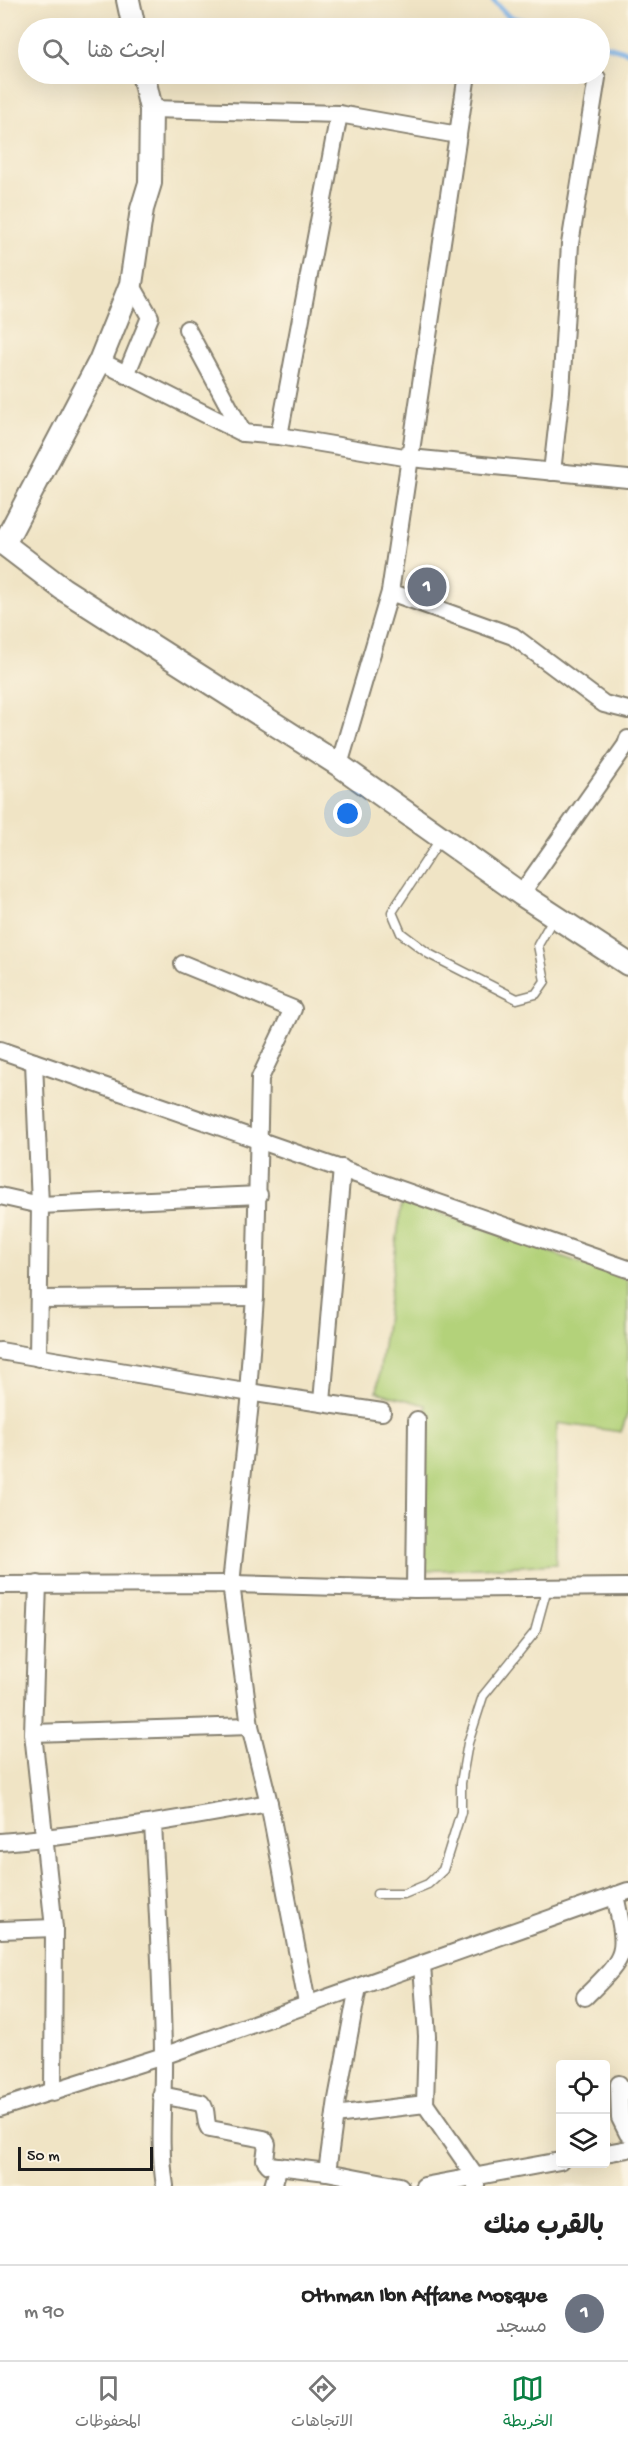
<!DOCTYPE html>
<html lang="ar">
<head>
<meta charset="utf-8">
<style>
	body { margin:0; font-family:"Gochi Hand","Playpen Sans Arabic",sans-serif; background:#f6f6f6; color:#222; direction:rtl }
	.controls { position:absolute; right:18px; bottom:18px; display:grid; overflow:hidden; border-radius:6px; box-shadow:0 6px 24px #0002 }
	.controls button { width:54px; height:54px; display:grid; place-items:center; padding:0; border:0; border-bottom:2px solid #e0e0e0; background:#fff; color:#222; font:30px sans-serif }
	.scale { position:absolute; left:18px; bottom:15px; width:135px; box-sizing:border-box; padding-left:6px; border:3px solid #1c1c1c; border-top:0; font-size:16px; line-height:21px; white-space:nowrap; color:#1c1c1c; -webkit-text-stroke:4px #fcf5e5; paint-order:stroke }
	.you { position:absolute; left:348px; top:814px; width:21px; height:21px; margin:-15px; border:4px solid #fff; border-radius:50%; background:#1a73e8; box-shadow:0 0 0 9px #1a73e833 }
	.badge { display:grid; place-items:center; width:39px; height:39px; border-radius:50%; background:#0b8043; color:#fff; font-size:20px; font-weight:700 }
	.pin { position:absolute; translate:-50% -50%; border:3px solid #fff; box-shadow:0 2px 6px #0006 }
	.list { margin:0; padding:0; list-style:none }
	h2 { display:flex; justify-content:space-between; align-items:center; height:78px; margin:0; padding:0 24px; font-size:26px }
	h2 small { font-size:20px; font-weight:400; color:#767676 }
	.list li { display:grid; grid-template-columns:39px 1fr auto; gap:18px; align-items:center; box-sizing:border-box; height:96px; padding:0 24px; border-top:2px solid #e0e0e0 }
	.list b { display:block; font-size:22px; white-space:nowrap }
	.list p { margin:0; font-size:20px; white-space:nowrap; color:#767676 }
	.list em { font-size:20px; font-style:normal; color:#767676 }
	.icon { flex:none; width:33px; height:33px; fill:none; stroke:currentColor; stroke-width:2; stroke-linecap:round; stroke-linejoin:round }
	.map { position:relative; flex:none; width:628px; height:2186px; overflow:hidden; direction:ltr }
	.search { position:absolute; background:#fff; box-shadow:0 6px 24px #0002; left:18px; right:18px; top:18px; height:66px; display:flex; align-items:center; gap:15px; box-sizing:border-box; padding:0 21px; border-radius:33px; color:#767676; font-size:22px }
	.sheet { height:174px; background:#fff }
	nav { display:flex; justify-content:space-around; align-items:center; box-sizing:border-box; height:84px; border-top:2px solid #e0e0e0; background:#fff; font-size:16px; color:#767676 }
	nav a { display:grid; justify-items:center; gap:3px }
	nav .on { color:#0b8043 }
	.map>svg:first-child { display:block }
	.green { fill:#b3d27a; stroke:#68774b; stroke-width:1.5 }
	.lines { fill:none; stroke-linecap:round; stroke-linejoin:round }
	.stream { stroke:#78b0e8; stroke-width:5 }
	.lane-casing { stroke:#868070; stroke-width:11 }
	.street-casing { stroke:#868070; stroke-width:20 }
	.secondary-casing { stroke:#868070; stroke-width:26 }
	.lane { stroke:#fff; stroke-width:8 }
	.street { stroke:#fff; stroke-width:16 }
	.secondary { stroke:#fff; stroke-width:22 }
</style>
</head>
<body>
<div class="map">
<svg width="628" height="2186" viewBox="0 0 628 2186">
	<rect width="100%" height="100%" fill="#fcf5e5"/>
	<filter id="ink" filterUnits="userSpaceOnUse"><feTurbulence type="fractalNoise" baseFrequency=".0167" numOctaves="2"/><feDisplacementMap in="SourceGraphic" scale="12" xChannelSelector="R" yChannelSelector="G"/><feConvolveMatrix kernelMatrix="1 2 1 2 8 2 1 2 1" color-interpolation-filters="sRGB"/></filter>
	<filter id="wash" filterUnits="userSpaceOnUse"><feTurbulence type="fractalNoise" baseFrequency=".008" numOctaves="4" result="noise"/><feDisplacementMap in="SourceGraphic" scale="24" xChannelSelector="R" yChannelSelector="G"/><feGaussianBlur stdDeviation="1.35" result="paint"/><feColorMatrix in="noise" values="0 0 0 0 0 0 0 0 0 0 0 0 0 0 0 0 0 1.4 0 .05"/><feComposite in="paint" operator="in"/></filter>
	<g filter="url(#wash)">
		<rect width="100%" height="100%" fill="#f0e4c5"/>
		<path class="green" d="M402 1199 628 1280V1412L621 1432 557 1423 556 1564 423 1571 426 1405 377 1392Z"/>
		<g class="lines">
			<g class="stream">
				<path d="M493 0 508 16 550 28"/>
				<path d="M600 44 628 52"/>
			</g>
		</g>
	</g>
	<g filter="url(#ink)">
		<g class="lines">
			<defs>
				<g id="lane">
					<path d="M441 838 392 912 401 933 429 954 517 999 536 994 545 981 538 945 554 917"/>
					<path d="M377 1894H404L428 1884 443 1870 461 1812V1783L468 1743 483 1696 535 1632 547 1588"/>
				</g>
				<g id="street">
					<path d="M151 109 339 114 458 135"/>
					<path d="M187 329 243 433 279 436 410 458 628 479"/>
					<path d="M100 361 243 433"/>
					<path d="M126 375 150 317 131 284"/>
					<path d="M279 436 339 114"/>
					<path d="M552 472 561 392 570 244 597 78"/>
					<path d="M390 592 513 636 604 704 628 710"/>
					<path d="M339 765 390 592 467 74"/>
					<path d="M521 894 626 745 628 739"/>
					<path d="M183 964 293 1009 260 1078 255 1297 248 1392 251 1393 231 1584 250 1726 269 1803 307 2003"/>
					<path d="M0 1050 628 1269"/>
					<path d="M34 1062 40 1205 38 1358"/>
					<path d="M0 1196 40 1205 259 1195"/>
					<path d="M40 1299 255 1297"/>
					<path d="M0 1351 251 1393"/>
					<path d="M248 1392 382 1412"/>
					<path d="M322 1402 342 1168"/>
					<path d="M38 1584 33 1733 54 1928 53 2093"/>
					<path d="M0 1585 231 1584 415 1589 628 1587"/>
					<path d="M415 1589 417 1420"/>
					<path d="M33 1733 250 1726"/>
					<path d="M153 1824C157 1900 162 1977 163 2053 164 2098 158 2141 165 2186"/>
					<path d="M0 1842C91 1835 180 1819 269 1803"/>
					<path d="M0 1930 54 1928"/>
					<path d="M422 1965 427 2036 425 2104"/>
					<path d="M585 1997C628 1954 628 1956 615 1895"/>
					<path d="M619 2084 620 2118 628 2134"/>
					<path d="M161 2095 201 2103C209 2111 203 2122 210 2129L264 2139 267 2144 265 2160 269 2165 327 2172 400 2186"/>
					<path d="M0 2108 163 2056 628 1891"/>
					<path d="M335 2115 425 2104 475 2176 476 2186"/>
					<path d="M606 2153 628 2149"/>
					<path d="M327 2172 337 2099 358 1987"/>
					<path d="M273 2186 279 2166"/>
					<path d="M424 2186 560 2161"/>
				</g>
				<g id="secondary">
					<path d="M128 0 134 28"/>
					<path d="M0 541 63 589 339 765 521 894 628 964"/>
					<path d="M4 544 100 361 131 284 142 209 150 183 151 109 143 74"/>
				</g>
			</defs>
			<use href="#lane" class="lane-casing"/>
			<use href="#street" class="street-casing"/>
			<use href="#secondary" class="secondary-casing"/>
			<use href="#lane" class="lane"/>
			<use href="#street" class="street"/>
			<use href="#secondary" class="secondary"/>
		</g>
	</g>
</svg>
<div class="controls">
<button><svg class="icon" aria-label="locate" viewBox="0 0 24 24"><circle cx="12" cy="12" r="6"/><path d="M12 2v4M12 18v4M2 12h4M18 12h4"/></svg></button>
<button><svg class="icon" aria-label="layers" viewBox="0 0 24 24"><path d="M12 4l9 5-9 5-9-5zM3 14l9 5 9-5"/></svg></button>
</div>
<div class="scale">50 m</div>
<div class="you"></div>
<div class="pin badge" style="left:427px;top:587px;background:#6b7280">1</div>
<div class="search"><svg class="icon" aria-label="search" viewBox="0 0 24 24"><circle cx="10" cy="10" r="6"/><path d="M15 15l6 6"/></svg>ابحث هنا</div>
</div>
<section class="sheet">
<h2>بالقرب منك<small></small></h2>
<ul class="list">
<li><span class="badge" style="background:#6b7280">1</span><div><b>Othman Ibn Affane Mosque</b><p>مسجد</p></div><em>90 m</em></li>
</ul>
</section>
<nav>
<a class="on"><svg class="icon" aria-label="map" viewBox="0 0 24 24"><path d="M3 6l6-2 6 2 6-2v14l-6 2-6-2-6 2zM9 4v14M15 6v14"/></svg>الخريطة</a>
<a><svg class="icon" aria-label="directions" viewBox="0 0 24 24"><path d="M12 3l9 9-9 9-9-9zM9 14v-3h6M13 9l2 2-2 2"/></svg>الاتجاهات</a>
<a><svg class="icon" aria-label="saved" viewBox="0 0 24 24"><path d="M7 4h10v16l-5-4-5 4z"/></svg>المحفوظات</a>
</nav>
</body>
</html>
